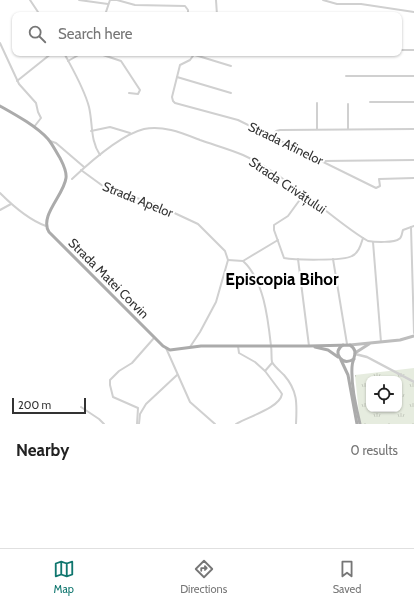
<!DOCTYPE html>
<html lang="en">
<head>
<meta charset="utf-8">
<style>
	body { margin:0; font-family:Cabin,sans-serif; background:#f2f2f2; color:#222 }
	.controls { position:absolute; right:12px; bottom:12px; display:grid; overflow:hidden; border-radius:8px; box-shadow:0 1px 3px #0004 }
	.controls button { width:36px; height:36px; display:grid; place-items:center; padding:0; border:0; border-bottom:1px solid #e0e0e0; background:#fff; color:#222; font:20px sans-serif }
	.scale { position:absolute; left:12px; bottom:10px; width:74px; box-sizing:border-box; padding-left:4px; border:2px solid #333; border-top:0; font-size:11px; line-height:14px; white-space:nowrap; color:#333; -webkit-text-stroke:3px #fff; paint-order:stroke }
	.list { margin:0; padding:0; list-style:none }
	h2 { display:flex; justify-content:space-between; align-items:center; height:52px; margin:0; padding:0 16px; font-size:17px }
	h2 small { font-size:13px; font-weight:400; color:#767676 }
	.icon { flex:none; width:22px; height:22px; fill:none; stroke:currentColor; stroke-width:2; stroke-linecap:round; stroke-linejoin:round }
	.map { position:relative; flex:none; width:414px; height:424px; overflow:hidden }
	.search { position:absolute; background:#fff; box-shadow:0 1px 3px #0004; left:12px; right:12px; top:12px; height:44px; display:flex; align-items:center; gap:10px; box-sizing:border-box; padding:0 14px; border-radius:8px; color:#767676; font-size:15px }
	.sheet { height:124px; background:#fff }
	nav { display:flex; justify-content:space-around; align-items:center; box-sizing:border-box; height:56px; border-top:1px solid #e0e0e0; background:#fff; font-size:11px; color:#767676 }
	nav a { display:grid; justify-items:center; gap:2px }
	nav .on { color:#0f766e }
	.map>svg:first-child { display:block }
	.grass { fill:url(#grass-tufts); fill-rule:evenodd }
	.lines { fill:none; stroke-linecap:round; stroke-linejoin:round }
	.minor { stroke:#d0d0d0; stroke-width:2 }
	.tertiary { stroke:#d0d0d0; stroke-width:2.5 }
	.secondary { stroke:#bdbdbd; stroke-width:3 }
	.primary { stroke:#ababab; stroke-width:3 }
	.labels { text-anchor:middle; dominant-baseline:central; stroke-width:4; stroke-linejoin:round; paint-order:stroke }
	.street-label { font-size:13px; fill:#333; stroke:#fff }
	.district-label { font-size:17px; font-weight:bold; fill:#000; stroke:#fff }
</style>
</head>
<body>
<div class="map">
<svg width="414" height="424" viewBox="0 0 414 424">
	<defs>
		<pattern id="grass-tufts" width="24" height="20" patternUnits="userSpaceOnUse"><rect width="24" height="20" fill="#e6ecdf"/><path d="M3 7l-1-3M5 7V3M7 7l1-3M15 17l-1-3M17 17v-4M19 17l1-3" fill="none" stroke="#c6cbc0"/></pattern>
	</defs>
	<rect width="100%" height="100%" fill="#fff"/>
	<path class="grass" d="M414 368V424H360L355 375ZM369 379H399V409H369Z"/>
	<g class="lines">
		<g class="minor">
			<path d="M30 0 40 15"/>
			<path d="M79 0 108 4"/>
			<path d="M111 0H117L135 5 185 6 188 10V15"/>
			<path d="M216 0 217 15"/>
			<path d="M323 0 337 4H361L414 12"/>
			<path d="M105 15 110 0"/>
			<path d="M0 43 19 84 36 103 38 112 41 118 34 127"/>
			<path d="M399 50H414"/>
			<path d="M64 53C73 70 84 88 89 107 93 124 90 140 100 155"/>
			<path d="M97 53 121 61 140 90 138 94 129 93"/>
			<path d="M195 53 190 60 180 65 172 97 173 101 175 103 238 120 376 188 380 186 379 179 414 178"/>
			<path d="M195 55 231 66"/>
			<path d="M68 61 82 53"/>
			<path d="M346 76H414"/>
			<path d="M177 77 231 93"/>
			<path d="M17 81 52 53"/>
			<path d="M370 102H414"/>
			<path d="M348 104V129"/>
			<path d="M317 129V103"/>
			<path d="M91 131 110 127 130 133"/>
			<path d="M273 137 276 131 280 130 414 129"/>
			<path d="M50 141 56 143 84 167"/>
			<path d="M323 161 414 160"/>
			<path d="M81 170 107 189 153 203 198 224 225 251 228 260 216 302 200 332 190 347"/>
			<path d="M72 179C90 162 120 135 144 129 163 125 182 133 200 140 214 145 229 149 243 155 265 165 285 180 304 194 325 209 347 229 368 241 374 242 395 243 399 239 402 238 402 232 403 230L414 226"/>
			<path d="M0 193C13 206 29 220 46 226"/>
			<path d="M304 194 288 216 274 225V230L284 258C294 260 344 261 352 256 359 253 361 244 363 238"/>
			<path d="M0 210 11 204"/>
			<path d="M411 227 414 333"/>
			<path d="M373 242 381 342"/>
			<path d="M298 259 309 346"/>
			<path d="M333 259 347 344"/>
			<path d="M228 260 243 261C264 280 268 319 271 346 272 351 271 357 272 362 274 366 281 372 284 375 298 391 297 404 296 424"/>
			<path d="M243 261 278 240"/>
			<path d="M166 348 190 402 215 424"/>
			<path d="M265 371 272 363"/>
			<path d="M81 407 99 419 104 424"/>
			<path d="M137 424 138 408 113 397 110 385V380L119 371 132 363 154 338"/>
			<path d="M139 424 140 414 146 404 177 375"/>
			<path d="M236 424C247 417 280 408 282 394L280 391 265 371 255 362 239 353 238 346"/>
		</g>
		<path class="tertiary" d="M355 354 367 357 414 382"/>
		<g class="secondary">
			<path d="M350 345 400 340 414 336"/>
			<path d="M355 353 369 344"/>
		</g>
		<g class="primary">
			<path d="M0 106C16 115 36 126 48 139 53 145 56 152 60 158 63 164 67 171 66 178 64 195 39 216 49 232L163 346 170 350 201 346H309L350 345C360 352 352 358 352 367 351 386 356 406 360 424"/>
			<path d="M343 345C338 348 336 353 340 358 344 363 349 362 354 359"/>
			<path d="M315 347 328 350 338 357"/>
			<path d="M341 360 348 375 357 424"/>
		</g>
	</g>
	<g class="labels">
		<g class="street-label">
			<text transform="translate(286 143) rotate(26)">Strada Afinelor</text>
			<text transform="translate(288 185) rotate(34)">Strada Crivățului</text>
			<text transform="translate(138 199) rotate(22)">Strada Apelor</text>
			<text transform="translate(109 278) rotate(45)">Strada Matei Corvin</text>
		</g>
		<g class="district-label">
			<text x="282" y="279">Episcopia Bihor</text>
		</g>
	</g>
</svg>
<div class="controls">
<button><svg class="icon" aria-label="locate" viewBox="0 0 24 24"><circle cx="12" cy="12" r="6"/><path d="M12 2v4M12 18v4M2 12h4M18 12h4"/></svg></button>
</div>
<div class="scale">200 m</div>
<div class="search"><svg class="icon" aria-label="search" viewBox="0 0 24 24"><circle cx="10" cy="10" r="6"/><path d="M15 15l6 6"/></svg>Search here</div>
</div>
<section class="sheet">
<h2>Nearby<small>0 results</small></h2>
<ul class="list">
</ul>
</section>
<nav>
<a class="on"><svg class="icon" aria-label="map" viewBox="0 0 24 24"><path d="M3 6l6-2 6 2 6-2v14l-6 2-6-2-6 2zM9 4v14M15 6v14"/></svg>Map</a>
<a><svg class="icon" aria-label="directions" viewBox="0 0 24 24"><path d="M12 3l9 9-9 9-9-9zM9 14v-3h6M13 9l2 2-2 2"/></svg>Directions</a>
<a><svg class="icon" aria-label="saved" viewBox="0 0 24 24"><path d="M7 4h10v16l-5-4-5 4z"/></svg>Saved</a>
</nav>
</body>
</html>
